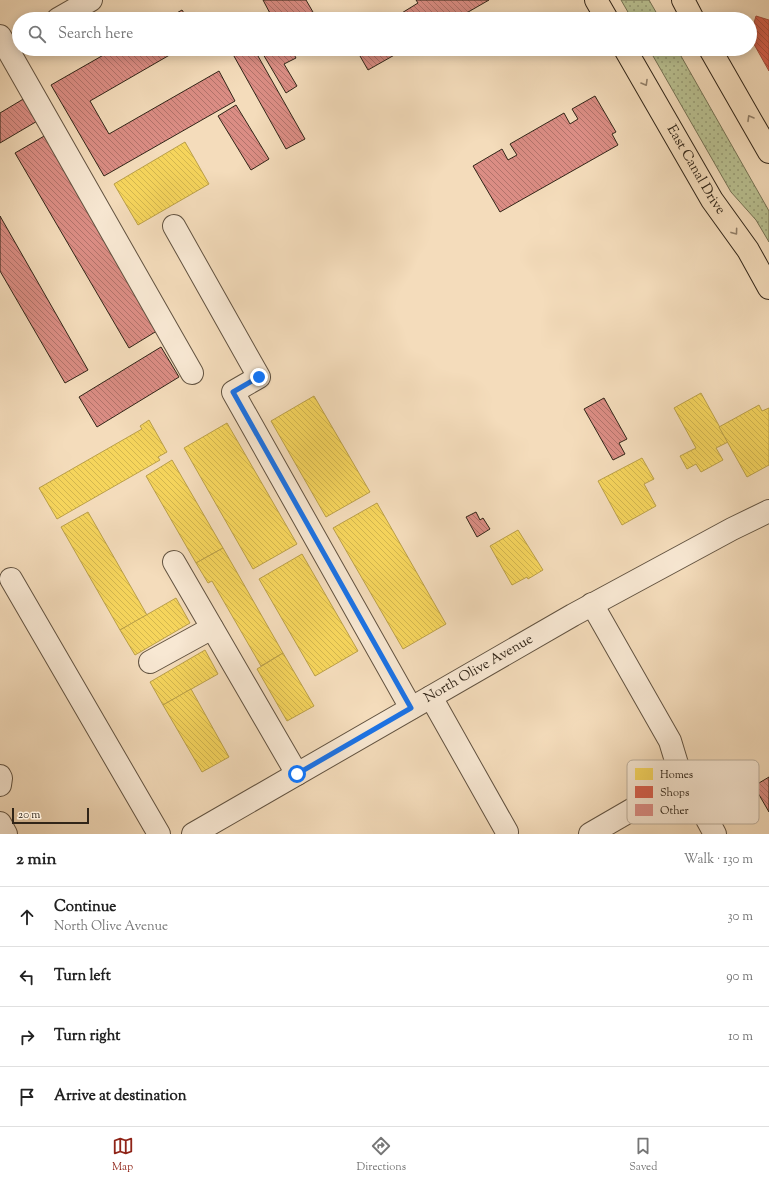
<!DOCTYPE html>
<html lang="en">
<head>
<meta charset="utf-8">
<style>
	body { margin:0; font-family:"Sorts Mill Goudy",serif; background:#f2f2f2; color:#222 }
	.scale { position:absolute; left:12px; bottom:10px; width:77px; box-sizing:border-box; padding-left:4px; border:2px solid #312518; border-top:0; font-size:11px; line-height:14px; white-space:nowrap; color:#312518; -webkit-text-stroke:3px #f8e8d3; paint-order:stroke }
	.stop { position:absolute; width:12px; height:12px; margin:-9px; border:3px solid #1a73e8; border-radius:50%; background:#fff }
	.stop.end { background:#1a73e8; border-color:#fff; box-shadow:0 1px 4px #0008 }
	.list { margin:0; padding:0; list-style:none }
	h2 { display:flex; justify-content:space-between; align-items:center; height:52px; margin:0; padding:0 16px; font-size:17px }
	h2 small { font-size:13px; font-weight:400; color:#767676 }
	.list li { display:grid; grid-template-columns:26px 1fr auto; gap:12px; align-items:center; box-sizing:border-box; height:60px; padding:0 16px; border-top:1px solid #e0e0e0 }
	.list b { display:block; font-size:15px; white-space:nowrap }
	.list p { margin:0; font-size:13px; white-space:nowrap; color:#767676 }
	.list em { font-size:13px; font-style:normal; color:#767676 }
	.icon { flex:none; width:22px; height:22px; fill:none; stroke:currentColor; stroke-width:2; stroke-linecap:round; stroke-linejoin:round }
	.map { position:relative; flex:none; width:769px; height:834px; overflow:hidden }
	.search { position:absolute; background:#fff; box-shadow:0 2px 10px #0003; left:12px; right:12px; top:12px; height:44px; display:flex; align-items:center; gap:10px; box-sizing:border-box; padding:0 14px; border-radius:22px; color:#767676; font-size:15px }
	.sheet { height:292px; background:#fff }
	nav { display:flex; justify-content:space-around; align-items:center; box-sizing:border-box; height:56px; border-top:1px solid #e0e0e0; background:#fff; font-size:11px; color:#767676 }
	nav a { display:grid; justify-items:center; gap:2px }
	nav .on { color:#8f2418 }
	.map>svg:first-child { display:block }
	.grass { fill:url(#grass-dots); stroke:#757355 }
	.homes { fill:url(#homes-back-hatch); stroke:#bba048 }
	.shops { fill:url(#shops-back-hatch); stroke:#a44e3d }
	.building { fill:url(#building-back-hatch); stroke:#312518 }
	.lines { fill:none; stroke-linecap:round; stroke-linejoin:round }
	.minor-casing { stroke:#625341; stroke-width:24 }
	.major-casing { stroke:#312518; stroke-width:24 }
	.minor { stroke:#f8e8d3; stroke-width:22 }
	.major { stroke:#f4dcbb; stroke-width:22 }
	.oneway { stroke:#92806a }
	.route { stroke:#1a73e8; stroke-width:5 }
	.labels { text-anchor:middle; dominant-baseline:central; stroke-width:4; stroke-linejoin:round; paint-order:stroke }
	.street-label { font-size:14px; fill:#312518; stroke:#f8e8d3 }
	.key { fill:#f8e8d3; stroke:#bcae9b; stroke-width:1 }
	.key-label { font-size:11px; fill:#312518 }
</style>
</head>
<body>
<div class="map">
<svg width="769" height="834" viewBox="0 0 769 834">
	<defs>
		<pattern id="grass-dots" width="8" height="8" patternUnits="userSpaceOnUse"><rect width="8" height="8" fill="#b9c192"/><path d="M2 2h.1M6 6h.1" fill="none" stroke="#979d76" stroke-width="1.8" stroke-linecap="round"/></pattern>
		<pattern id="homes-back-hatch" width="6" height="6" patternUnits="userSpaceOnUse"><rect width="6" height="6" fill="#f6d55c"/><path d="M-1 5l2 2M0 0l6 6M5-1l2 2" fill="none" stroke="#d3b74f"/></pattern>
		<pattern id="shops-back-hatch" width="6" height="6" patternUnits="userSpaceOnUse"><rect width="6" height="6" fill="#d6604d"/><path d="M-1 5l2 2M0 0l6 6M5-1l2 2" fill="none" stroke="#ae4f3f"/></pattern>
		<pattern id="building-back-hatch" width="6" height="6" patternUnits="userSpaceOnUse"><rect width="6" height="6" fill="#db8d84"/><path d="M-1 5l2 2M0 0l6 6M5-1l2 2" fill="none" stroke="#b2736b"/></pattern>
	</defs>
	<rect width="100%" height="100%" fill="#f4dcbb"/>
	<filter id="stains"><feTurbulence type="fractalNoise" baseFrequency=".005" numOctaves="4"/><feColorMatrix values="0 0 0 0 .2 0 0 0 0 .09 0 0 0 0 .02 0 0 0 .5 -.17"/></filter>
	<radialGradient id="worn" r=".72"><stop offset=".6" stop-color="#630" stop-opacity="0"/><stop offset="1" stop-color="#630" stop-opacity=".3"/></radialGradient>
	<g class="grass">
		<path d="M621 0H649L660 19H632Z"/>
		<path d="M649 49H677L769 211V242L756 220 731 192Z"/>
	</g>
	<g class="homes">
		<path d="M185 142 209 184 138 225 114 184Z"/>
		<path d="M701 393 728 442 716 448 723 460 701 472 696 464 687 469 680 456 696 448 674 408Z"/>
		<path d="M314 396 370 492 326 517 271 421Z"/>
		<path d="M759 405 762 411 769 408V465L747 477 719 427Z"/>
		<path d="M149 420 167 452 158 457 160 460 57 519 39 488 142 429 140 426Z"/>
		<path d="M227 423 297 544 253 569 184 448Z"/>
		<path d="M642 458 654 479 644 484 656 506 622 525 598 481Z"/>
		<path d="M172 460 223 548 196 563 146 476Z"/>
		<path d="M377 503 446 624 403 649 333 528Z"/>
		<path d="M88 512 147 615 120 630 61 527Z"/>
		<path d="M518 530 543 570 528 579 527 577 512 585 490 546Z"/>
		<path d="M223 548 283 653 261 666 212 581 208 583 196 563Z"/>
		<path d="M302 554 358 651 315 676 259 579Z"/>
		<path d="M176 598 190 623 135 655 120 630Z"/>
		<path d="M205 650 218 674 163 705 150 682Z"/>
		<path d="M283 653 314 706 287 721 257 669Z"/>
		<path d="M191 689 229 757 202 772 163 705Z"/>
	</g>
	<path class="shops" d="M756 16 769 20V71L750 37Z"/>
	<g class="building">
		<path d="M263 0H306L317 19H273Z"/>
		<path d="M416 0H489L456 19H392L418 3Z"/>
		<path d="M182 10 188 19H166Z"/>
		<path d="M114 49H180L90 101 109 134 219 71 235 101 104 176 51 85Z"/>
		<path d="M230 49H254L305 139 286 149Z"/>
		<path d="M260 49H291L296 58 284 64 297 86 286 93Z"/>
		<path d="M356 49H405L368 70Z"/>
		<path d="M595 96 616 132 612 134 618 145 500 212 473 166 502 149 508 160 517 155 510 144 564 113 570 124 578 119 572 109Z"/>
		<path d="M25 98 39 120 0 143V113Z"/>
		<path d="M236 105 269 159 251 170 218 116Z"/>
		<path d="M46 135 160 329 129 348 15 153Z"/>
		<path d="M0 216 88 370 65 383 0 271Z"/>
		<path d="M161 347 179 377 97 427 79 397Z"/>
		<path d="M604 398 627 439 619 443 625 454 613 460 584 409Z"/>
		<path d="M476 512 480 520 483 518 490 529 477 537 466 517Z"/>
		<path d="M769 777V812L754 786Z"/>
	</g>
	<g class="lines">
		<defs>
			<g id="minor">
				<path d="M58 19 91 0"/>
				<path d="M0 36 192 373"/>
				<path d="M174 226 259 377 233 392 411 708"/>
				<path d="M174 562 297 774"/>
				<path d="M11 579 159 834"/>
				<path d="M592 604 670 741 677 764 715 834"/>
				<path d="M150 662 212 628"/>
				<path d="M431 697 507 832"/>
				<path d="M0 776 1 778 0 785"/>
				<path d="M0 823 6 834"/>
				<path id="s1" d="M193 834 573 615 732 529 769 511"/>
				<path d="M590 834 685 779"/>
			</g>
			<g id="major">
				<path d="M596 0 607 19"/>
				<path d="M683 0 693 19"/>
				<path id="s2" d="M625 49 712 200 748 250 769 288"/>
				<path d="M710 49 769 152"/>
			</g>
		</defs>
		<use href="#minor" class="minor-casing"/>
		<use href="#major" class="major-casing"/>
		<use href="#minor" class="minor"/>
		<use href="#major" class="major"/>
	</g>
	<defs><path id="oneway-chevron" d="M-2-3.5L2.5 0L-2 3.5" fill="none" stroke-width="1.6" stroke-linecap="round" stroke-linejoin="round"/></defs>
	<g class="oneway">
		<use href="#oneway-chevron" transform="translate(645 83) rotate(60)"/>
		<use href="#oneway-chevron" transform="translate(750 118) rotate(-120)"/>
		<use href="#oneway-chevron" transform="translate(735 232) rotate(54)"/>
	</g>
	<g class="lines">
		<path class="route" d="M259 377 233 392 411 708 297 774"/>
	</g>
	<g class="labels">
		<g class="street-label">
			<text stroke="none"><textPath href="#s2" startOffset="140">East Canal Drive</textPath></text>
			<text stroke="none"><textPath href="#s1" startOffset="330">North Olive Avenue</textPath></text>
		</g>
	</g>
	<rect x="627" y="760" width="132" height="64" rx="6" class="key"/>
	<rect x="635" y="768" width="18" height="12" fill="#f6d55c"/>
	<rect x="635" y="786" width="18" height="12" fill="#d6604d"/>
	<rect x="635" y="804" width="18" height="12" fill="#db8d84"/>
	<g class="key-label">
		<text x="660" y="778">Homes</text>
		<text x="660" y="796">Shops</text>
		<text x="660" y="814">Other</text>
	</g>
	<rect width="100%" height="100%" filter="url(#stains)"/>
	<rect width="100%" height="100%" fill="url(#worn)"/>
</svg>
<div class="scale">20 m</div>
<div class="stop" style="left:297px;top:774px"></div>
<div class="stop end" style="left:259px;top:377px"></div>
<div class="search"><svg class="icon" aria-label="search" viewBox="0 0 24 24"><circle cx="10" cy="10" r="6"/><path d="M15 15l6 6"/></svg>Search here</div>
</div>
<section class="sheet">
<h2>2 min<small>Walk · 130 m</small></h2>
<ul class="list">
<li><svg class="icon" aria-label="ahead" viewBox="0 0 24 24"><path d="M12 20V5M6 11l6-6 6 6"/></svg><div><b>Continue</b><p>North Olive Avenue</p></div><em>30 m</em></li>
<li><svg class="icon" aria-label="left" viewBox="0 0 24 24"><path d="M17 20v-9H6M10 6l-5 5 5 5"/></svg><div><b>Turn left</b></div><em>90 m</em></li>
<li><svg class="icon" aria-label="right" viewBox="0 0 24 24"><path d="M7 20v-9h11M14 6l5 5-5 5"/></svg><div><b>Turn right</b></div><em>10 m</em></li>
<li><svg class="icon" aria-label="arrive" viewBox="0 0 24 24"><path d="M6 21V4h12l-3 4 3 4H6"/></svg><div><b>Arrive at destination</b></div></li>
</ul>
</section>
<nav>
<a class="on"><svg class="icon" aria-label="map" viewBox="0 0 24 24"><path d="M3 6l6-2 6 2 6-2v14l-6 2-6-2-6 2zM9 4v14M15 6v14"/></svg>Map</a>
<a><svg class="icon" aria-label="directions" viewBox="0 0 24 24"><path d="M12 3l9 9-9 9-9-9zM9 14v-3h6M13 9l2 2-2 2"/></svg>Directions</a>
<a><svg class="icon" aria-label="saved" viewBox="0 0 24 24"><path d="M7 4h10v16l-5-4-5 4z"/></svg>Saved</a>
</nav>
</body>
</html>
